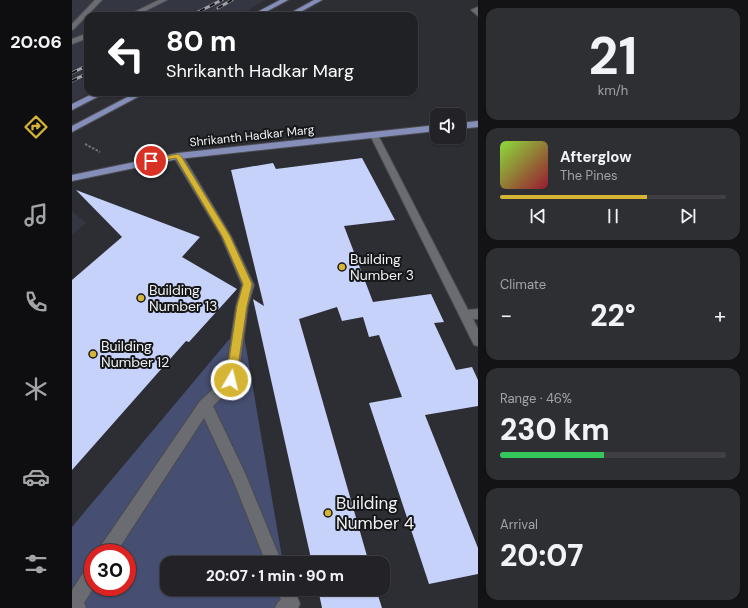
<!DOCTYPE html>
<meta charset="utf-8">
<style>
body{margin:0;font-family:"DM Sans",sans-serif;background:#2e2f33;color:#f1f3f6;height:100vh;display:flex;flex-direction:column;font-size:15px;white-space:nowrap}
*{box-sizing:border-box;margin:0}
p{font-size:13px;color:#a2a4a7}
.icon{flex:none;width:22px;height:22px;fill:none;stroke:currentColor;stroke-width:2;stroke-linecap:round;stroke-linejoin:round}
.map{position:relative;flex:1;overflow:hidden}
.panel{display:flex;flex-direction:column;gap:8px;padding:8px;background:#131315;width:270px}
.panel>*{flex:none}
.banner{position:absolute;left:12px;top:12px;width:334px;height:84px;border-radius:12px;box-shadow:0 1px 3px #0004,0 0 0 1px #3f3f44;background:#202124;color:#fff;overflow:hidden}
.fabs{position:absolute;left:358px;top:108px;display:grid;gap:8px}
.fabs a{display:grid;place-items:center;width:36px;height:36px;border-radius:8px;background:#222227;box-shadow:0 1px 3px #0004,0 0 0 1px #3f3f44;font-size:20px}
.speed{position:absolute;left:12px;top:544px;display:flex;gap:8px;font-size:20px;font-weight:700;text-align:center}
.speed>*{display:grid;place-content:center;width:52px;height:52px;border-radius:50%;background:#222227;box-shadow:0 1px 3px #0004,0 0 0 1px #3f3f44;line-height:1}
.speed .limit{border:6px solid #d22;background:#fff;color:#111}
.pin{position:absolute;display:grid;place-items:center;width:34px;height:34px;color:#fff;margin:-17px;border:2px solid #fff;border-radius:50%;box-shadow:0 1px 4px #0007}
.me{position:absolute;width:44px;margin:-22px;rotate:8deg;stroke-linejoin:round;filter:drop-shadow(0 0 3px #0008)}
.turn{display:flex;align-items:center;gap:14px;height:84px;padding:0 16px;font-size:18px}
.turn .icon{width:52px;height:52px;stroke-width:2.5}
.turn b{display:block;font-size:28px;line-height:34px}
.big{font-size:30px;font-weight:800;line-height:1.1}
.panel .widget{flex:1;display:flex;flex-direction:column;justify-content:center;gap:6px;min-width:0;padding:0 14px;border-radius:12px;background:#2e2f33}
.panel .dial{align-items:center;gap:0}
.dial b{font-size:52px;line-height:1}
.song{display:flex;align-items:center;gap:12px}
.cover{width:48px;height:48px;border-radius:6px;background:linear-gradient(135deg,hsl(90 70% 55%),hsl(350 70% 35%))}
.played{height:4px;border-radius:2px;background:linear-gradient(90deg,#d6b534 65%,#3f3f44 65%)}
.keys{display:flex;justify-content:space-around;direction:ltr}
.heat{display:flex;justify-content:space-between;align-items:center;font-size:22px;direction:ltr}
.charge{height:6px;border-radius:3px;background:linear-gradient(90deg,#34c759 46%,#3f3f44 0)}
.trip{position:absolute;left:88px;top:556px;width:230px;height:40px;border-radius:12px;background:#222227;box-shadow:0 1px 3px #0004,0 0 0 1px #3f3f44;font-weight:800;line-height:40px;text-align:center}
main{display:flex;flex:1;min-height:0}
.tab-bar{display:flex;flex-direction:column;width:72px;justify-content:space-around;align-items:center;background:#0e0e10;color:#a2a4a7}
.tab-bar .icon{width:28px;height:28px}
.tab-bar .on{color:#d6b534}
.tab-bar b{font-size:18px;color:#f1f3f6}
.map>svg:first-child{display:block}
.built{fill:#343742}
.green{fill:#464e71;fill-rule:evenodd}
.building{fill:#c7d2fa}
.lines{fill:none;stroke-linecap:round;stroke-linejoin:round}
.minor-casing{stroke:#4a4b50;stroke-width:2}
.major-casing{stroke:#4a4b50;stroke-width:2}
.path{stroke:#717277;stroke-width:2;stroke-dasharray:2.5 1.5;stroke-linecap:butt}
.minor{fill:#6a6c72;fill-rule:evenodd}
.major{fill:#848eb8;fill-rule:evenodd}
.rail-casing{stroke:#a0a1a6;stroke-width:3}
.rail{stroke:#161719;stroke-width:2;stroke-dasharray:5.5;stroke-linecap:butt}
.route{fill:#d6b534;stroke:#8b7622}
.poi-dot{fill:#d6b534;stroke:#161719;stroke-width:1.5}
.labels{text-anchor:middle;dominant-baseline:central;stroke-width:4;stroke-linejoin:round;paint-order:stroke}
.far-street-label{font-size:12px;fill:#f2f3f6;stroke:#161719}
.poi-label{font-size:14px;fill:#f2f3f6;stroke:#161719;text-anchor:start}
.near-poi-label{font-size:17px;fill:#f2f3f6;stroke:#161719;text-anchor:start}
</style>
<main>
<nav class="tab-bar">
<b>20:06</b>
<svg class="icon on" aria-label="directions" viewBox="0 0 24 24"><path d="M12 3l9 9-9 9-9-9zM9 14v-3h6M13 9l2 2-2 2"/></svg>
<svg class="icon" aria-label="music" viewBox="0 0 24 24"><path d="M9 18V5l10-2v13"/><circle cx="6" cy="18" r="3"/><circle cx="16" cy="16" r="3"/></svg>
<svg class="icon" aria-label="phone" viewBox="0 0 24 24"><path d="M5 4h4l2 5-3 2q2 4 5 5l2-3 5 2v4C11 20 4 13 5 4z"/></svg>
<svg class="icon" aria-label="climate" viewBox="0 0 24 24"><path d="M12 3v18M4 7l16 10M4 17L20 7"/></svg>
<svg class="icon" aria-label="car" viewBox="0 0 24 24"><path d="M5 17H2v-5l4-1 3-4h7l3 4 3 1v5h-3M9 17h6M6 11h13"/><circle cx="7" cy="17" r="2"/><circle cx="17" cy="17" r="2"/></svg>
<svg class="icon" aria-label="filters" viewBox="0 0 24 24"><path d="M4 7h16M4 17h16"/><circle cx="9" cy="7" r="2"/><circle cx="15" cy="17" r="2"/></svg>
</nav>
<div class="map">
<svg width="406" height="608" viewBox="0 0 406 608">
<rect width="100%" height="100%" fill="#2d2e34"/>
<path class="built" d="M0 0H193L165 16H16V92H19L0 102Z
M0 211 14 223 0 235Z"/>
<path class="green" d="M170 324 211 563H95V589H216L219 608H0V527ZM21 553H55V587H21Z"/>
<path class="building" d="M290 158 323 220 272 226 301 302 359 294 372 322 362 323 384 370 400 367 406 380V406L353 415 406 548V574L357 584 297 403 330 397 307 335 297 337 291 317 270 321 265 307 227 319 297 563H240L181 299 192 306 159 170 201 163 204 169Z
M4 190 128 237 110 257 165 289 117 342 114 341 0 470V280L50 237Z
M246 589H304L310 608H250Z"/>
<g class="lines">
<defs>
<path id="minor" d="M23 0H30L2 29 0 30V24Z
M87 0H95L63 16H54Z
M406 7V16L399 10Z
M16 33V38L0 44V39Z
M302 132 306 135 396 310 406 309V319H401L406 329V346L402 345 298 135Z
M106 153 111 156 159 236 182 285 176 306 166 380 164 384 141 406 173 473 210 563H194L161 480 132 418 44 553H26L28 547 128 401 153 378 164 306 170 285 149 236 101 156Z
M21 565 22 587 12 603 14 608H0V590L15 567Z
M204 589H222L228 604 226 608H203L206 602 209 600Z"/>
<path id="major" d="M208 0H216L186 16H178Z
M242 0H250L221 16H213Z
M24 92H35L0 110V104Z
M65 92H75L0 132V126Z
M406 121V127L387 129V123Z
M365 125V131L106 159 0 181V175L106 153Z"/>
</defs>
<use href="#minor" class="minor-casing"/>
<use href="#major" class="major-casing"/>
<path class="path" d="M13 144 28 152"/>
<use href="#minor" class="minor"/>
<use href="#major" class="major"/>
<defs>
<path id="rail" d="M146 8 160 0
M118 16 150 0
M0 73 16 65
M0 81 16 73"/>
</defs>
<use href="#rail" class="rail-casing"/>
<use href="#rail" class="rail"/>
</g>
<path class="route" d="M106 154 109 156 158 236 180 284 175 306 164 380 162 383 159 384 155 383 154 380 165 306 171 284 150 236 104 158 79 163 76 161 79 159Z"/>
<g class="poi-dot">
<circle cx="270" cy="267" r="4"/>
<circle cx="69" cy="298" r="4"/>
<circle cx="21" cy="354" r="4"/>
<circle cx="256" cy="513" r="4"/>
</g>
<g class="labels">
<g class="far-street-label">
<text transform="translate(180 136) rotate(-6)">Shrikanth Hadkar Marg</text>
</g>
<g class="poi-label">
<text x="278" y="259">Building<tspan x="278" dy="16">Number 3</tspan></text>
<text x="77" y="290">Building<tspan x="77" dy="16">Number 13</tspan></text>
<text x="29" y="346">Building<tspan x="29" dy="16">Number 12</tspan></text>
</g>
<g class="near-poi-label">
<text x="264" y="503">Building<tspan x="264" dy="20">Number 4</tspan></text>
</g>
</g>
</svg>
<div class="fabs">
<a><svg class="icon" aria-label="sound" viewBox="0 0 24 24"><path d="M4 9h4l5-4v14l-5-4H4zM17 9q2 3 0 6"/></svg></a>
</div>
<div class="speed"><div class="limit">30</div></div>
<div class="pin" style="left:79px;top:161px;background:#d93025"><svg class="icon" aria-label="arrive" viewBox="0 0 24 24"><path d="M6 21V4h12l-3 4 3 4H6"/></svg></div>
<svg class="me" style="left:159px;top:380px" viewBox="-20 -20 40 40"><circle r="17" fill="#d6b534" stroke="#fff" stroke-width="3"/><path d="M0-11L8 9 0 5-8 9z" fill="#fff"/></svg>
<div class="trip">20:07 · 1 min · 90 m</div>
<div class="banner">
<div class="turn"><svg class="icon" aria-label="left" viewBox="0 0 24 24"><path d="M17 20v-9H6M10 6l-5 5 5 5"/></svg><div><b>80 m</b>Shrikanth Hadkar Marg</div></div>
</div>
</div>
<section class="panel">
<div class="widget dial"><b>21</b><p>km/h</p></div>
<div class="widget">
<div class="song"><i class="cover"></i><div><b>Afterglow</b><p>The Pines</p></div></div>
<div class="played"></div>
<div class="keys"><svg class="icon" aria-label="previous" viewBox="0 0 24 24"><path d="M18 5L8 12l10 7zM5 5v14"/></svg><svg class="icon" aria-label="pause" viewBox="0 0 24 24"><path d="M8 5v14M16 5v14"/></svg><svg class="icon" aria-label="next" viewBox="0 0 24 24"><path d="M6 5l10 7-10 7zM19 5v14"/></svg></div>
</div>
<div class="widget"><p>Climate</p>
<div class="heat"><a>−</a><b class="big">22°</b><a>+</a></div>
</div>
<div class="widget"><p>Range · 46%</p><b class="big">230 km</b><div class="charge"></div></div>
<div class="widget"><p>Arrival</p><b class="big">20:07</b></div>
</section>
</main>
